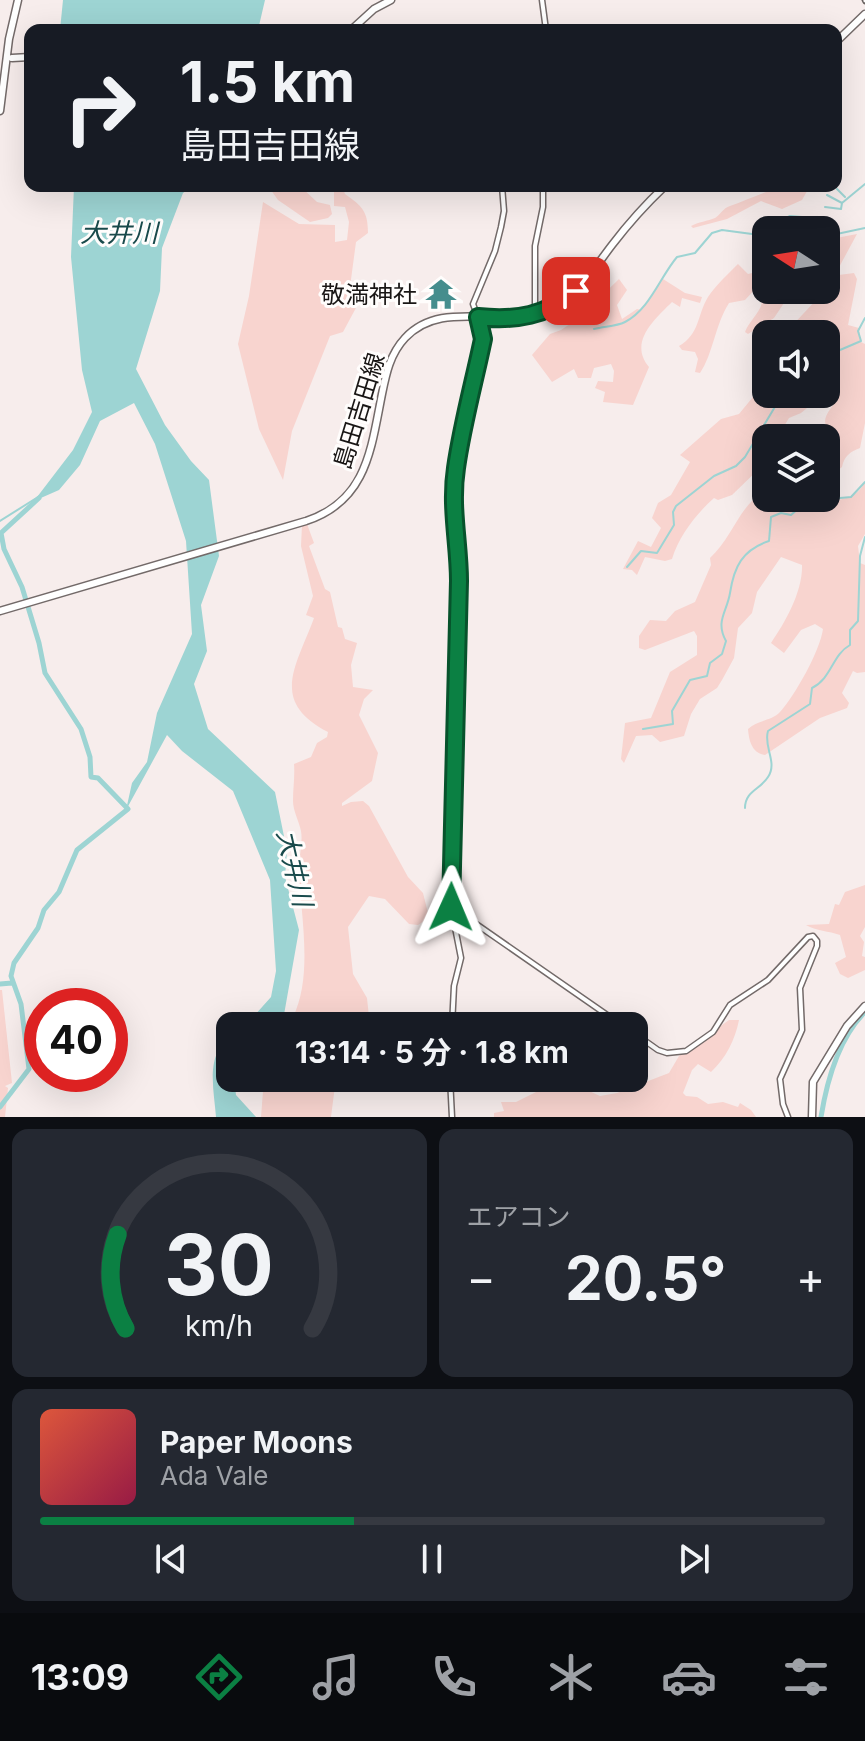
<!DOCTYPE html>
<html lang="ja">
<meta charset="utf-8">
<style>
body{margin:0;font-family:Inter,"Noto Sans JP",sans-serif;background:#242831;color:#f1f3f6;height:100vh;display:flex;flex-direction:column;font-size:30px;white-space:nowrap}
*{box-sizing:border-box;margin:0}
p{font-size:26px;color:#9ea1a6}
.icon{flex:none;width:44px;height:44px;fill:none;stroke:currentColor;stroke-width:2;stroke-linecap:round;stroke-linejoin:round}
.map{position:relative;height:1117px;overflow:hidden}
.details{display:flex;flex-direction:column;gap:12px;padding:12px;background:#0d0f14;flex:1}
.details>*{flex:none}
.guide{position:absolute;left:24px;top:24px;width:818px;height:168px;border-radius:16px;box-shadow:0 8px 32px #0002;background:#171b24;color:#f1f3f6;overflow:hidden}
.needle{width:52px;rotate:282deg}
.fabs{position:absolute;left:752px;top:216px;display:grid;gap:16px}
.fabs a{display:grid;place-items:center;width:88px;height:88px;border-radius:16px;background:#171b24;box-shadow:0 8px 32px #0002;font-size:40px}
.speed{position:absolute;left:24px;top:988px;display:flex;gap:16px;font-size:40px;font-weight:700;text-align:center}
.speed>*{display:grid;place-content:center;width:104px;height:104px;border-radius:50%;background:#171b24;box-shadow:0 8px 32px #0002;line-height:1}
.speed .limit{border:12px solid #d22;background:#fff;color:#111}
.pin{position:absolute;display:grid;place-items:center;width:68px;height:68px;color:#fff;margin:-34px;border-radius:16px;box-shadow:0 4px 12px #0006}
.me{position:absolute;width:88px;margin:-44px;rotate:1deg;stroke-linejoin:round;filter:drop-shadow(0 0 6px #0008)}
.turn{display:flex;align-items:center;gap:28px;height:168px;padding:0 24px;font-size:36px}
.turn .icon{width:104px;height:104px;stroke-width:2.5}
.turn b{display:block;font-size:56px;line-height:68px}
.big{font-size:60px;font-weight:700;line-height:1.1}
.details .card{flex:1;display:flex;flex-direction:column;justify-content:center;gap:12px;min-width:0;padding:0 28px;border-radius:16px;background:#242831}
.details .dial{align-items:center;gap:0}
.dial svg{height:208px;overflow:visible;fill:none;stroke:#363941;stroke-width:7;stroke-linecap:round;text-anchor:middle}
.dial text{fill:#f1f3f6;stroke:none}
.song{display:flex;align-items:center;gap:24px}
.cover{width:96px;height:96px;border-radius:12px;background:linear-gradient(135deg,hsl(10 70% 55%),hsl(340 70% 35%))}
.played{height:8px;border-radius:4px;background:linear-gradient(90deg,#0b8043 40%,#363941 40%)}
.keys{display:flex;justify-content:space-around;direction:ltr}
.heat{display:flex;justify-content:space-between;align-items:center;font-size:44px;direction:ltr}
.details .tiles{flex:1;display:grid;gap:12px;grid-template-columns:1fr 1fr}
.card:last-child{grid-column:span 2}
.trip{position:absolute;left:216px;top:1012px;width:432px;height:80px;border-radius:16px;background:#171b24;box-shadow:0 8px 32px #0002;font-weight:700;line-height:80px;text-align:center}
.dock{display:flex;height:128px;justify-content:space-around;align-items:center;background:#090b0e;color:#9ea1a6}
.dock .icon{width:56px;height:56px}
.dock .current{color:#0b8043}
.dock b{font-size:36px;color:#f1f3f6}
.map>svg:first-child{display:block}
.green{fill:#f8d4cf}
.water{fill:#9dd4d3}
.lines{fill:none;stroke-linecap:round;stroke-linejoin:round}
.stream{stroke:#9dd4d3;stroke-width:2}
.river{stroke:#9dd4d3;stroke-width:5}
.minor-casing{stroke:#736a69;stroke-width:7}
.major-casing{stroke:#736a69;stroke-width:9}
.minor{stroke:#fff;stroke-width:4}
.major{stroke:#fff;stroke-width:6}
.rail-casing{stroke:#66605f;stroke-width:5}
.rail{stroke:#fffdfc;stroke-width:2;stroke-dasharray:6;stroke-linecap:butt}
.route-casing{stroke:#07532c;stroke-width:20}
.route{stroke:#0b8043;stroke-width:14}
.labels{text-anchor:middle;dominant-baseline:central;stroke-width:6;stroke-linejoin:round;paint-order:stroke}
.poi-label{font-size:24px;fill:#191615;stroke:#fffdfc;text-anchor:end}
.street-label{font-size:24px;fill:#191615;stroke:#fffdfc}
.water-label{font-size:26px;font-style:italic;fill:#194a4b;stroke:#fffdfc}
</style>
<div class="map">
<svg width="865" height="1117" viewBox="0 0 865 1117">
<rect width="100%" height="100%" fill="#f7edec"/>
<path class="green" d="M268 186H300L317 202 330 205 332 214 328 218 310 222 278 200Z
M334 186H342L345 194C362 206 368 211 368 233L356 242 350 287 345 301 350 296 357 306 343 332 330 336 292 431 283 480 259 429 238 344 249 296 263 202 299 224 335 225V242L347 240 349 222 345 207 334 206Z
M783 186H810L802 200 782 209 761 201 727 219 693 228 691 226C698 222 708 221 715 218 720 215 723 208 730 206 747 200 764 192 783 186Z
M857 234 837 271 839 275 854 273 857 279 848 325 859 328 861 342 865 344V423L860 448C850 452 844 456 842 467L826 479V463L830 462 832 447 837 443C825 425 819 423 834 404L826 394V334H809L812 330 796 327 788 330 818 298 810 290H826V240Z
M738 264 748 274 760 271 766 276V290H789L784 303 774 318 748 334 745 332C753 314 770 307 758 286L745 300 729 303C715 325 713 354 700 373L695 372 698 359 695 352 682 350 679 346C700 334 697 315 708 297 716 285 728 274 738 264Z
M619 279 627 290 617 305 622 319 637 309 641 310 663 279 685 293 702 297 700 303 682 298 680 307 672 302C655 319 628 342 649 367L633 405 603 402 605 392 595 388 598 381 613 382 614 371 611 364 594 368 591 378H578L574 369 552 382 532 355 550 334 561 330 579 318Z
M766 381V394H824L801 413 789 418 777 438H766V461L763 465 732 495 718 500 714 498C696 514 679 536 672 559L665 561 645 557 637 575 632 570 623 569 638 541 651 547 661 528 652 518 658 503 671 495 690 462 680 455 721 419 739 414Z
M865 482V534L858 546 860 563 865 565V672L857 673 853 671 842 693 849 703 847 708 820 718 765 755C752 753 749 741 748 729 757 720 772 721 780 712 795 695 820 651 823 629L815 624 801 630 784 653 771 643C785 623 803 591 802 565L781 557 757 592 752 613 738 628 734 658 722 680 717 688 700 699 691 714 684 736 660 742 652 735 636 736 624 763 621 759 625 723 651 718 670 672 697 655V636L694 631 645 650 639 648V636L650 620 666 621 675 611 695 602 711 565 710 558C733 537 739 505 766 490V498H808L810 502C832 499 854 504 865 482Z
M307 524 314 543 309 546 325 589 330 592 338 627 342 628 345 639 357 643 351 665 353 687 373 690 364 699 359 715 378 753 372 781 342 803V806L351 802 363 801 369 806 408 877 423 893 428 913 424 921 418 925 409 924 385 899 369 896 348 927 353 974 367 998 370 1026H288C316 983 300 916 299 868 299 856 303 843 301 831 299 821 293 811 293 801 293 788 295 776 294 764L311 757 317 743 327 737 328 732C269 701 296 667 314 618L306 615 313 596 301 546 302 525Z
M865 885V927L860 936 864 942 862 956 865 957V970L848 978 840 974 835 963 846 957 840 935C829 931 816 931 806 925L829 924 835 904 839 905 845 892Z
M0 990H2L12 1083 5 1086 8 1088 5 1117H0Z
M729 1020H739C735 1040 726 1058 711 1072L698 1064 692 1070 683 1093 686 1096 697 1097 708 1104 723 1102 738 1107 740 1103 751 1110 756 1117H494V1113L504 1111 501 1102H516L540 1090 558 1089 587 1090 600 1096 617 1093 669 1073 679 1056Z
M264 1078H336L331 1117H261Z"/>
<path class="water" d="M63 0H265L258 30H60Z
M74 186H192L183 193 162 248 160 291 136 369 165 425 191 461 209 480 219 556 201 605 207 651 194 684 208 729 275 792 287 851 285 877 299 930 282 1026H245L271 997 276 971 270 880 233 791 182 751 167 735 126 810 132 783 147 762 157 713 192 634 186 541 155 444 134 403 100 421 80 465 59 490 34 501 73 450 92 412 82 370 71 257Z
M230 1037V1078H234L236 1095 256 1117H216C214 1090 205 1055 230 1037Z"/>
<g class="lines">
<path class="stream" d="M837 189 845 197
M827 195 842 203 865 184
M825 207 841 209 842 203
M826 233 832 235 865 228
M594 329C604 326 615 327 625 322 650 309 660 277 677 257L695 253 712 233 722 230 752 234 790 216 802 217 820 230
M826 356 861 341 858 331 865 318
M0 521 38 497
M627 567 641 551 657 553 674 525 673 512 676 506 714 476 736 466 745 457 782 395
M643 729 673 724 672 711 690 680 707 676 710 663 722 654 726 641C715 621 727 612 730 593 734 567 742 550 769 541L771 517 781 513 791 515 807 501 851 497 865 482
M745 808C745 791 760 790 768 777 778 762 763 747 768 731L810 704 812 688C832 678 832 655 850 645V630L858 621 860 556 865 537"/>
<path class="river" d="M0 984 12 983
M0 1107 29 1069 21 1004 11 976 14 963 38 928 44 910 59 892 77 850 128 809 98 778 91 777 90 757 81 729 45 673 39 643 22 587 4 549 1 533 39 498
M821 1117C827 1080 838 1039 865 1012"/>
<defs>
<path id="minor" d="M542 0 546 30
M535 313V246L543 207V186
M453 908 623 1026
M452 1026 454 986 461 958 451 907 459 581C459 543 450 507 456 468 462 425 474 382 483 339L482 328 473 304 495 251 501 227 504 211 502 186
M634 1033 658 1050 667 1053 686 1051 713 1032 730 1005 768 980 808 937 813 936 817 941V946L800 988 802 1030 780 1079 783 1104 788 1117
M450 1078 452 1117"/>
<path id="major" d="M351 30 374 9 391 0
M836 42 865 14
M12 58 30 57
M0 111 9 39 18 0
M0 611 306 521C367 501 371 449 382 394 386 374 390 354 405 338 444 296 505 333 554 307 580 293 595 267 612 245 628 224 646 204 665 186
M812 1117 813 1082 847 1026 865 1006"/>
</defs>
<use href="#minor" class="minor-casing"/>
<use href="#major" class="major-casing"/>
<use href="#minor" class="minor"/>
<use href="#major" class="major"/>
<defs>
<path id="rail" d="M864 0 865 2"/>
</defs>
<use href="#rail" class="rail-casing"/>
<use href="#rail" class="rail"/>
</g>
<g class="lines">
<defs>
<path id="route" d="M451 907 459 581C459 543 450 507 456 468 462 425 474 382 483 339L478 317C516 321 546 316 576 291"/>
</defs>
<use href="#route" class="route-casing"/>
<use href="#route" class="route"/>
</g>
<defs>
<symbol id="temple-bare" viewBox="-9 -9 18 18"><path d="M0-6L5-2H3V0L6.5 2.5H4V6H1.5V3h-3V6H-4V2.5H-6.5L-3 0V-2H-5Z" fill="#458d8d" stroke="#fffdfc" stroke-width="2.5" paint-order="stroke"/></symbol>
</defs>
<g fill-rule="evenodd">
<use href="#temple-bare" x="419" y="272" width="44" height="44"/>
</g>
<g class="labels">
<g class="poi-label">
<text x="417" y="294">敬満神社</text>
</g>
<g class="street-label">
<text transform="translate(359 411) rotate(-73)">島田吉田線</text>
</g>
<g class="water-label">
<text x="119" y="232">大井川</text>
<text transform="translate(295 868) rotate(77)">大井川</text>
</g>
</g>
</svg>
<div class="fabs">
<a><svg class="needle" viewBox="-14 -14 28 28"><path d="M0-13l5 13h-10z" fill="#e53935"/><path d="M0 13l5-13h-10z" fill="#9ea1a6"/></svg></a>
<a><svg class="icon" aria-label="sound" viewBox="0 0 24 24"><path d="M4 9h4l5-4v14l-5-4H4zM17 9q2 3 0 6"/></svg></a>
<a><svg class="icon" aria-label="layers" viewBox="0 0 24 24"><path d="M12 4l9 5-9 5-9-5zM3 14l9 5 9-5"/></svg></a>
</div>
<div class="speed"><div class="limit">40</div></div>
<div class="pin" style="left:576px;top:291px;background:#d93025"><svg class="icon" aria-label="arrive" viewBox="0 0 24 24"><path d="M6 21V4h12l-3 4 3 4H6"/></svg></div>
<svg class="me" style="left:451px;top:907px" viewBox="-20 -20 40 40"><path d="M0-17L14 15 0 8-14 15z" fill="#0b8043" stroke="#fff" stroke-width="4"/></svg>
<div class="trip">13:14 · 5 分 · 1.8 km</div>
<div class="guide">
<div class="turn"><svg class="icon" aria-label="right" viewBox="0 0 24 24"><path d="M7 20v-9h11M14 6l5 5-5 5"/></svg><div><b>1.5 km</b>島田吉田線</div></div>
</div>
</div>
<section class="details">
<div class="tiles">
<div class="card dial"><svg viewBox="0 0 100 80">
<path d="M14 69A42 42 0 1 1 86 69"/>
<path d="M14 69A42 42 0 0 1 11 33" stroke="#0b8043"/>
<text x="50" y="56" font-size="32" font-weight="700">30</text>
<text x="50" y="72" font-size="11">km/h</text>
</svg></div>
<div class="card"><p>エアコン</p>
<div class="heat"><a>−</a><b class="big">20.5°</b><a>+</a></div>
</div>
<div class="card">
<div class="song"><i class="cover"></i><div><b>Paper Moons</b><p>Ada Vale</p></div></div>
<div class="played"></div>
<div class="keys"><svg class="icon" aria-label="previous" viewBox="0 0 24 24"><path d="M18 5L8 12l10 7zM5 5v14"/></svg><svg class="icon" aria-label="pause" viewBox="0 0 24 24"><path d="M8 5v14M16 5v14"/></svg><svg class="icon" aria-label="next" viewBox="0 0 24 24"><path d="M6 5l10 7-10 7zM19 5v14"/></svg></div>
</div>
</div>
</section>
<nav class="dock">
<b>13:09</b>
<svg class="icon current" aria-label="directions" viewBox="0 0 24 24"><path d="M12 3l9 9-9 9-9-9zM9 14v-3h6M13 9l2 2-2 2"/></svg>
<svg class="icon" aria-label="music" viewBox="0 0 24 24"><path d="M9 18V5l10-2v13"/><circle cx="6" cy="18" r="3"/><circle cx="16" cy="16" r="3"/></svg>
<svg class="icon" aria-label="phone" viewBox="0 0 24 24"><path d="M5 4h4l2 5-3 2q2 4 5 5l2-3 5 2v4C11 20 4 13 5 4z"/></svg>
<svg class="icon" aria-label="climate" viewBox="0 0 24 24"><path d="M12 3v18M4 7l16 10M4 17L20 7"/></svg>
<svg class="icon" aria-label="car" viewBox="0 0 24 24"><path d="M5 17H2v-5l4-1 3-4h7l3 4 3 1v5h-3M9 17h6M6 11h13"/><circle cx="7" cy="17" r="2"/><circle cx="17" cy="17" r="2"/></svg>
<svg class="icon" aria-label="filters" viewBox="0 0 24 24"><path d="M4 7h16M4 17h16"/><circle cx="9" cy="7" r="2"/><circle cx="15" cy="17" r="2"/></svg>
</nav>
